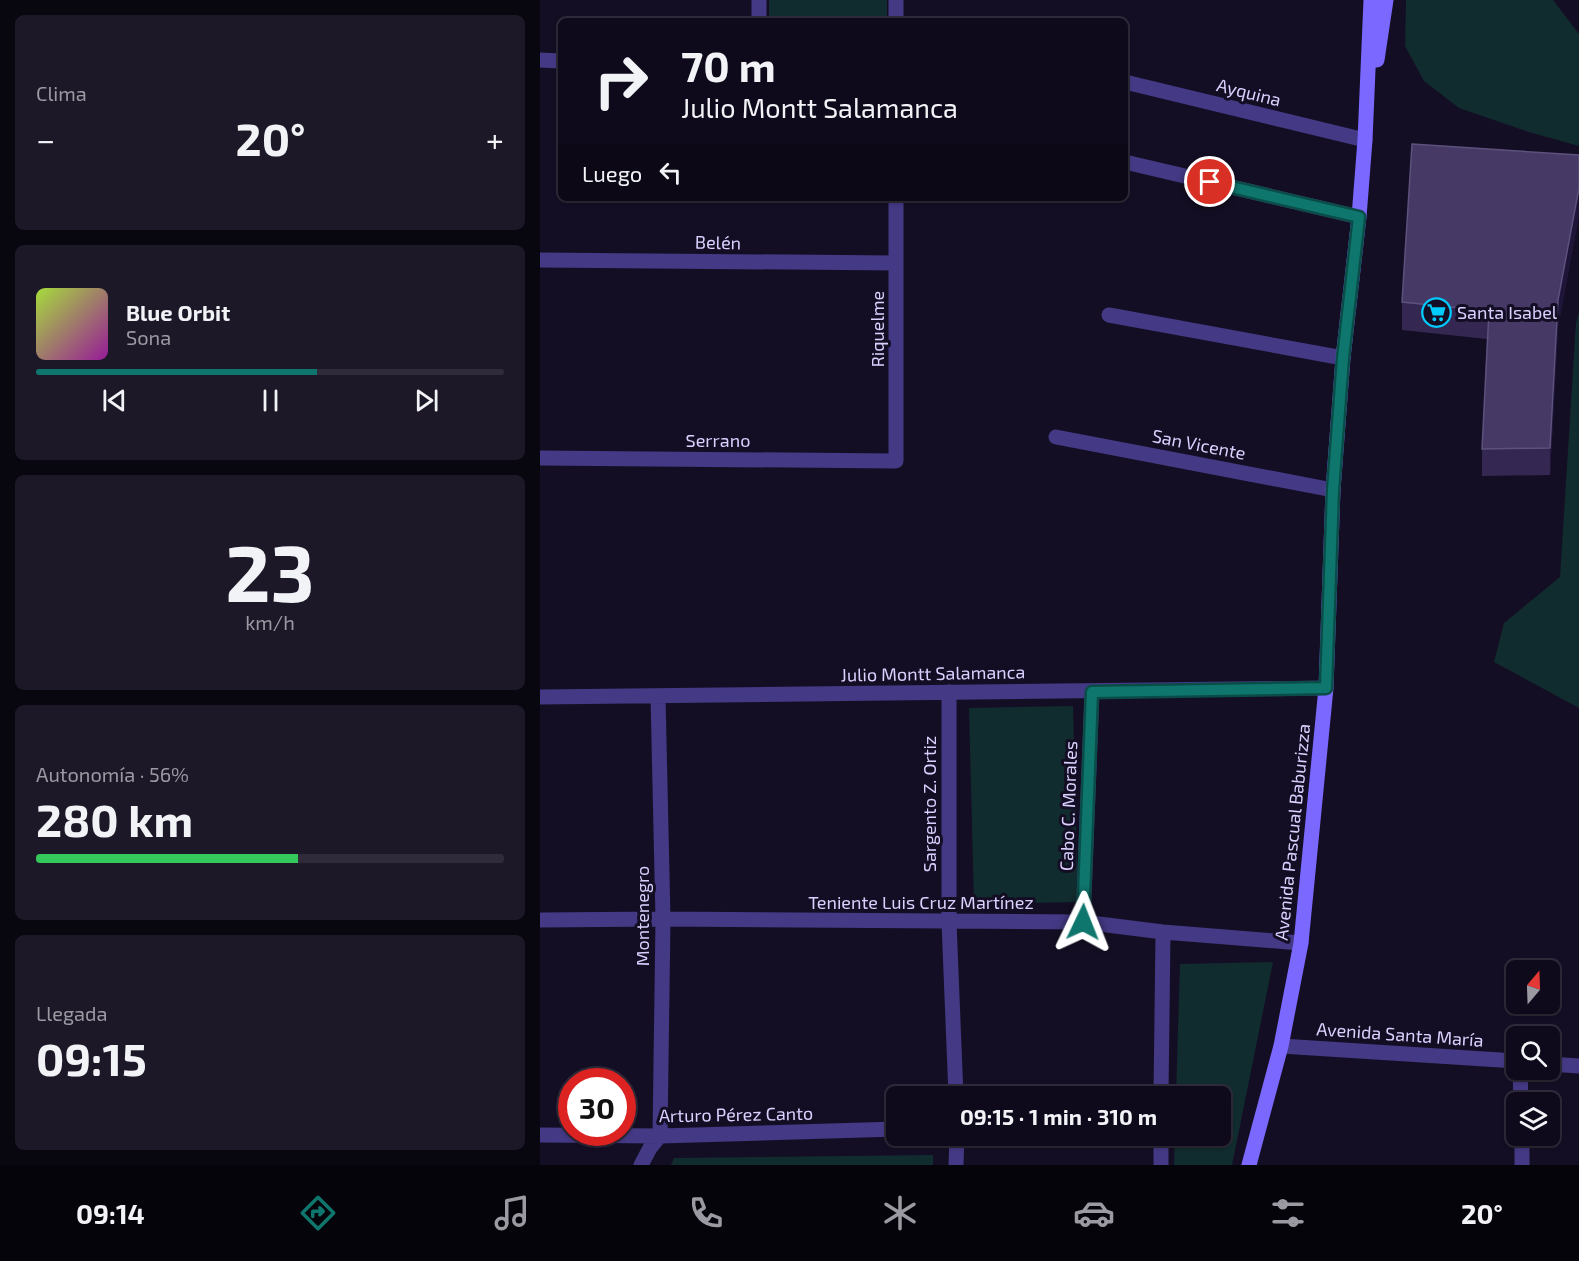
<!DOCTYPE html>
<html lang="es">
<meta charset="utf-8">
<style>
body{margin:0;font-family:"Exo 2",sans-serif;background:#1d1828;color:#f1f3f6;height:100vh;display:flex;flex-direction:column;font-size:22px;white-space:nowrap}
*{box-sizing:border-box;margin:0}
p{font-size:20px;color:#9b9aa3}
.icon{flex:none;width:33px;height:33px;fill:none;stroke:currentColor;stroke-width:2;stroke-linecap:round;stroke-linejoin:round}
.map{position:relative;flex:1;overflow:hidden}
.details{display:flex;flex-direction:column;gap:15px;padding:15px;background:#08060f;width:540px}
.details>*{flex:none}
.banner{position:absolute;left:18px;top:18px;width:570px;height:183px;border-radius:9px;box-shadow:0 2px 4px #0004,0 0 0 2px #2f2b3a;background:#0f0a1b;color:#f1f3f6;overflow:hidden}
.needle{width:39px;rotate:19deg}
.fabs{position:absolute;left:966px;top:960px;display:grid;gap:12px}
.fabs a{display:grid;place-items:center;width:54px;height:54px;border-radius:9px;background:#0f0a1b;box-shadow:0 2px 4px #0004,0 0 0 2px #2f2b3a;font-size:30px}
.speed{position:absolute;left:18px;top:1068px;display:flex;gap:12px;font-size:30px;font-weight:700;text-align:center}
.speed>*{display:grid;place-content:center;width:78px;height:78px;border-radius:50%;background:#0f0a1b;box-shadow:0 2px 4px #0004,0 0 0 2px #2f2b3a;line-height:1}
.speed .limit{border:9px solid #d22;background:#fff;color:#111}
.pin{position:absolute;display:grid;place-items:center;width:51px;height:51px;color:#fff;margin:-26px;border:3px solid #fff;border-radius:50%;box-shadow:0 2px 6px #0007}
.me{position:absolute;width:66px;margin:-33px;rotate:2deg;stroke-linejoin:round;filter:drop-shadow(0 0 4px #0008)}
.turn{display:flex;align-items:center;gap:21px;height:126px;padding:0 24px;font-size:27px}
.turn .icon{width:78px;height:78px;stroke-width:2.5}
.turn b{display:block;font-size:42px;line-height:51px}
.then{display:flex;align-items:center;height:57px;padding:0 24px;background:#0003;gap:12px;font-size:22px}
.big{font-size:45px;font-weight:700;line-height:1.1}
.details .widget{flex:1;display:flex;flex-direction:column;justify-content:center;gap:9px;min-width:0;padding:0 21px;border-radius:9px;background:#1d1828}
.details .dial{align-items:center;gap:0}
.dial b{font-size:78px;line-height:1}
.song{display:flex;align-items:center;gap:18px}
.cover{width:72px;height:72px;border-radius:9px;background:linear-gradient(135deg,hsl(80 70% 55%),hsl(300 70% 35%))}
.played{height:6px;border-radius:3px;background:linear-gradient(90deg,#0f766e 60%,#2f2b3a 60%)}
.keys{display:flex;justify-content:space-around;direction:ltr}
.heat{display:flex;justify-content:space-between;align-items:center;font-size:33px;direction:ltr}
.charge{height:9px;border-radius:4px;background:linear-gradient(90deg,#34c759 56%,#2f2b3a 0)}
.trip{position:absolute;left:346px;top:1086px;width:345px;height:60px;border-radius:9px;background:#0f0a1b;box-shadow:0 2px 4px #0004,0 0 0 2px #2f2b3a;font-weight:700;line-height:60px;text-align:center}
.dock{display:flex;height:96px;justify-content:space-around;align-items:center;background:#06040b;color:#9b9aa3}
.dock .icon{width:42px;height:42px}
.dock .on{color:#0f766e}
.dock b{font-size:27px;color:#f1f3f6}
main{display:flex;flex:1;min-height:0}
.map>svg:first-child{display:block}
.green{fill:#112c2e}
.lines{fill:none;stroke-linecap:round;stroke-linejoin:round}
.minor{stroke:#433984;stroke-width:15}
.secondary{stroke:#7b68ff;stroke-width:15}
.wall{fill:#342752}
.shaded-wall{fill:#1f1538}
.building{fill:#463965;stroke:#5d517d;stroke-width:1.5}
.route-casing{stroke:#0a4d48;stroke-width:15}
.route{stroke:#0f766e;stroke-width:10}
.labels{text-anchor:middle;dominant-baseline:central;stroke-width:6;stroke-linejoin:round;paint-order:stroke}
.street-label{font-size:18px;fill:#dbd1ff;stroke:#140e24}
.poi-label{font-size:18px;fill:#dbd1ff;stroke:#140e24;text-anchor:start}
</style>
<main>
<section class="details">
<div class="widget"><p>Clima</p>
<div class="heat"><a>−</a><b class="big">20°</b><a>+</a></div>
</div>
<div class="widget">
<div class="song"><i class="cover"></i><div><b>Blue Orbit</b><p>Sona</p></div></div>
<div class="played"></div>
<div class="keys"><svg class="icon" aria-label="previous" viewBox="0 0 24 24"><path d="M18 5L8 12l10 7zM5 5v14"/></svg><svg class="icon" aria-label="pause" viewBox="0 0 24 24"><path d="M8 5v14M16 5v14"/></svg><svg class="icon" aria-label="next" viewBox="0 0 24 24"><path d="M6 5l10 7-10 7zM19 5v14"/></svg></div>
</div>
<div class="widget dial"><b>23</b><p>km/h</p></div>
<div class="widget"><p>Autonomía · 56%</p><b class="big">280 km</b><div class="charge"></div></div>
<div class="widget"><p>Llegada</p><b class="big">09:15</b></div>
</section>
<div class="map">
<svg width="1039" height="1165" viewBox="0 0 1039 1165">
<rect width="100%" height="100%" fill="#140e24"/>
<path class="green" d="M229 0H347V21H229Z
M866 0H1013L1039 34V146L989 132 919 108 884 81 865 46Z
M1039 312V708L954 662 964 623 1020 577 1036 323Z
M533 706 538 902 434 904 429 708Z
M733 962 692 1165H634L635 1136H681V1096H636L640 964Z
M393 1155V1165H131L134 1158Z"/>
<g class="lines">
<path class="minor" d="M219 21V0
M356 21V0
M0 60 21 61
M585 82 825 140
M585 162 819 217
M0 260 356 263
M569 315 803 358
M516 437 793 490
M0 458 356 461V198
M409 692V922L416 1096
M0 697 786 688
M0 920 123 919 543 922 623 932 761 943
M543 922 552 692
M741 1046 976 1061
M1010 1064 1039 1066
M980 1070 981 1102
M621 1096 623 932
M0 1135 120 1136 357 1129
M982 1136V1165
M101 1165 110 1148 120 1136 123 919 118 696
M416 1165 417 1136
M621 1165V1136"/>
<path class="secondary" d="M837 60 846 0
M709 1165 741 1046 761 943 786 688 793 490 803 358 819 217 825 140 831 0"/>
</g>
<path class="wall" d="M1039 155V215L1018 327 1010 475 942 476V449L947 339 862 330V302Z"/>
<path class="shaded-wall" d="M1039 188V215L1018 327 1010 475V448L1018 300Z"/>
<path class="building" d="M872 144 1039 155V188L1018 300 1010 448 942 449 949 311 862 302Z"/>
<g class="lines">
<defs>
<path id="route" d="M543 922 552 692 786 688 793 490 803 358 819 217 670 182"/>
</defs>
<use href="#route" class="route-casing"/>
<use href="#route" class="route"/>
</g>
<defs>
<symbol id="supermarket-ring" viewBox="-11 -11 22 22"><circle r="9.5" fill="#140e24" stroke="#00cbfc" stroke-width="1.5"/><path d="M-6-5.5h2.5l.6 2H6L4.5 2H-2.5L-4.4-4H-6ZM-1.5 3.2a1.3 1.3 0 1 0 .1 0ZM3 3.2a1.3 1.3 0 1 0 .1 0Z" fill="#00cbfc"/></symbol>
</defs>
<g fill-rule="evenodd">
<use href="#supermarket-ring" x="880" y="296" width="33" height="33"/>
</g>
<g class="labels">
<g class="street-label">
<text transform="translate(709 92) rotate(14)">Ayquina</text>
<text transform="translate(178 242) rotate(1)">Belén</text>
<text transform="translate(337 329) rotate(-90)">Riquelme</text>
<text x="178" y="440">Serrano</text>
<text transform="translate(659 444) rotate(11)">San Vicente</text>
<text transform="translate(393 673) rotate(-1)">Julio Montt Salamanca</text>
<text transform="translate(389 804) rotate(-90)">Sargento Z. Ortiz</text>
<text transform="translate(528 806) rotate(-88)">Cabo C. Morales</text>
<text transform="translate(752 832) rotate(-84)">Avenida Pascual Baburizza</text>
<text x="381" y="902">Teniente Luis Cruz Martínez</text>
<text transform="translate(102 916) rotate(-90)">Montenegro</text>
<text transform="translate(860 1034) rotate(4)">Avenida Santa María</text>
<text transform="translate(196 1114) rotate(-1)">Arturo Pérez Canto</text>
</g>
<g class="poi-label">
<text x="917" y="312">Santa Isabel</text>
</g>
</g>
</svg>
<div class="fabs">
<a><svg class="needle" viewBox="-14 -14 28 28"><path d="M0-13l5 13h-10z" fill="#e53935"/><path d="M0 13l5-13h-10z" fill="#9b9aa3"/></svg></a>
<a><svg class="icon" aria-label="search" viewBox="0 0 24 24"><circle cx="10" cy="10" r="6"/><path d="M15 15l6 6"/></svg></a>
<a><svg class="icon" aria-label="layers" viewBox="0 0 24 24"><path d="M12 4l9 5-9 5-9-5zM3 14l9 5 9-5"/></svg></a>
</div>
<div class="speed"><div class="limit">30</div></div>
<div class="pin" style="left:670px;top:182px;background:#d93025"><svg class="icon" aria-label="arrive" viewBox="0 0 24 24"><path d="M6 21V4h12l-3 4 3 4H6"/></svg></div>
<svg class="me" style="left:543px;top:922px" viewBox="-20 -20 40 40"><path d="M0-17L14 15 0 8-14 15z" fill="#0f766e" stroke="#fff" stroke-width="4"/></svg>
<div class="trip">09:15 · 1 min · 310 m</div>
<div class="banner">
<div class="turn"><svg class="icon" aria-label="right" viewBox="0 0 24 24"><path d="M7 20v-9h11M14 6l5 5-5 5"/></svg><div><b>70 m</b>Julio Montt Salamanca</div></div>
<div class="then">Luego<svg class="icon" aria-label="left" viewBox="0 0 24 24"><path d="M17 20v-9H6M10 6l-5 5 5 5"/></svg></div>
</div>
</div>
</main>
<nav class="dock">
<b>09:14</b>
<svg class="icon on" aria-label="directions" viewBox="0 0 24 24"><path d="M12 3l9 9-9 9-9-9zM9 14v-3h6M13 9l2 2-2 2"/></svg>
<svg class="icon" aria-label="music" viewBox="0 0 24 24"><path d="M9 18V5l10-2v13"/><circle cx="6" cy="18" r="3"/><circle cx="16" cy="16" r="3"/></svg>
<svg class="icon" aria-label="phone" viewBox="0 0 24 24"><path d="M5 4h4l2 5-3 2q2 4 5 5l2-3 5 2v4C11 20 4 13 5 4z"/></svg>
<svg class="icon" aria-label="climate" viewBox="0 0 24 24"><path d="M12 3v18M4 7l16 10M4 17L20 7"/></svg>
<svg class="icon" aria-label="car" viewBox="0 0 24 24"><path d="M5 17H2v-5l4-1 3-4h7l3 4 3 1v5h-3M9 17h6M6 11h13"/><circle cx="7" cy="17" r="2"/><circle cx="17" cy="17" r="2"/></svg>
<svg class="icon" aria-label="filters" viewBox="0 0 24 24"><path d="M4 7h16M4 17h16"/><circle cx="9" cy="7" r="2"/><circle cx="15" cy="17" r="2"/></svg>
<b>20°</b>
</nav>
